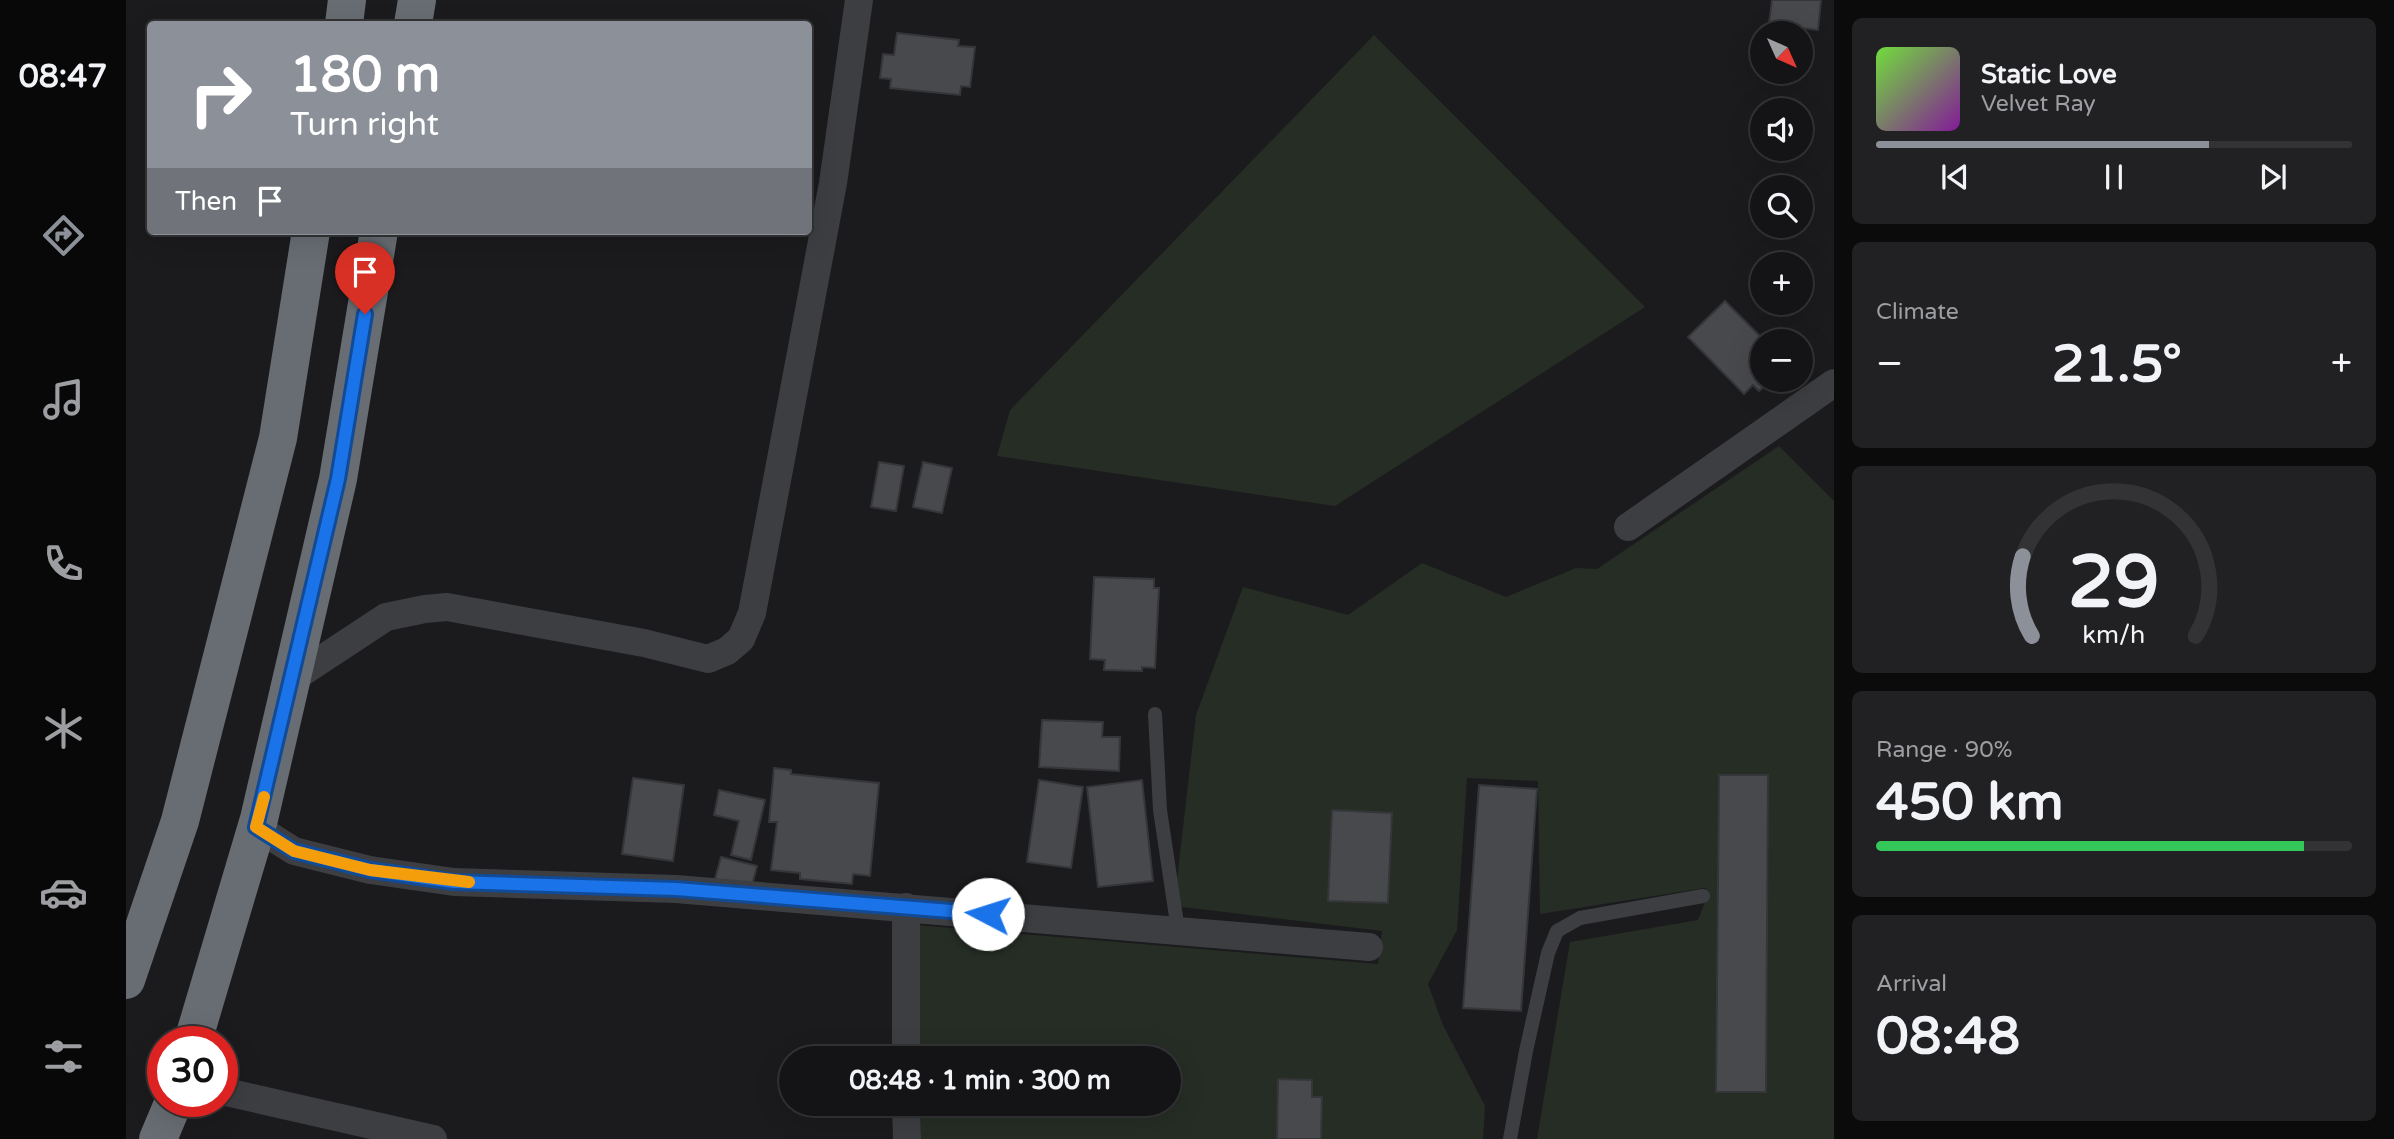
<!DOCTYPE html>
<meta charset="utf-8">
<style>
body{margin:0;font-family:"Varela Round",sans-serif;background:#212123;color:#f1f3f6;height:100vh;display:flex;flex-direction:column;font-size:26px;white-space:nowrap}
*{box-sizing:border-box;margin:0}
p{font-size:23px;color:#9d9ea1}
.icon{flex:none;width:38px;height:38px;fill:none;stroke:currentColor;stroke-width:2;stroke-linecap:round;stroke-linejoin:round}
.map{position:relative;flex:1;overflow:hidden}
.sheet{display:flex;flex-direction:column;gap:18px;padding:18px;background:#0b0b0c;width:560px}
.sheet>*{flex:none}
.top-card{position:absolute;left:21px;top:21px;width:665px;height:214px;border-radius:7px;box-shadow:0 7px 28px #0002,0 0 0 2px #333335;background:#8c9099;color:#fff;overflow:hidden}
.needle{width:46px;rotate:135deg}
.fabs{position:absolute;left:1624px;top:21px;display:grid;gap:14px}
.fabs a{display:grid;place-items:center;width:63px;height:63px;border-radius:50%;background:#141416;box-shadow:0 7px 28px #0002,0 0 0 2px #333335;font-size:35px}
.speed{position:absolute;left:21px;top:1026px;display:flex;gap:14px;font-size:35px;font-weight:700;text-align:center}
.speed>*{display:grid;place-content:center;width:91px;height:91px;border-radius:50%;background:#141416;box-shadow:0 7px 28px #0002,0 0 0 2px #333335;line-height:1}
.speed .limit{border:10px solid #d22;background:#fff;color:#111}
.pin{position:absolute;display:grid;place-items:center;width:60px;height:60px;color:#fff;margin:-72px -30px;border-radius:50% 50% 50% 0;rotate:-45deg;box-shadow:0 0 7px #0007}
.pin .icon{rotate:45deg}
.me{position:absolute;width:77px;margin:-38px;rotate:275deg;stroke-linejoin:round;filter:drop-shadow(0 0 5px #0008)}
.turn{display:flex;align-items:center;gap:24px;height:147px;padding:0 28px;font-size:32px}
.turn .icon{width:91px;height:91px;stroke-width:2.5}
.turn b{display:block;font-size:49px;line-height:60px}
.then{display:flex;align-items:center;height:66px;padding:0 28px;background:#0003;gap:14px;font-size:26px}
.big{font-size:52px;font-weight:800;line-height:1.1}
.sheet .tile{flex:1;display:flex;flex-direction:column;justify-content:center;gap:10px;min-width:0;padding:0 24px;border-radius:10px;background:#212123}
.sheet .dial{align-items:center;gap:0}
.dial svg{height:182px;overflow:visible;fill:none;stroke:#333335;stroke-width:7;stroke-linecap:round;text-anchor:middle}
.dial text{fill:#f1f3f6;stroke:none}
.song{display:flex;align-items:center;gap:21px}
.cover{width:84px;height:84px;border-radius:10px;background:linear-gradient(135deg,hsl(100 70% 55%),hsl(290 70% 35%))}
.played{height:7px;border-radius:4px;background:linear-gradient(90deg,#8c9099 70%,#333335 70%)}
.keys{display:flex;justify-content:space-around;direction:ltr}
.heat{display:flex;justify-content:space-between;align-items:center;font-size:38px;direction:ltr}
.charge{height:10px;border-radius:5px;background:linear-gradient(90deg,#34c759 90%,#333335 0)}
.trip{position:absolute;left:653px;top:1046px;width:402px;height:70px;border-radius:35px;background:#141416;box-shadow:0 7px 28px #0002,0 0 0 2px #333335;font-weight:800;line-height:70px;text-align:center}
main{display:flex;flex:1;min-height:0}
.dock{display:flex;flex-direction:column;width:126px;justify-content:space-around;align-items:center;background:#080809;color:#9d9ea1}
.dock .icon{width:49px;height:49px}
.dock .selected{color:#8c9099}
.dock b{font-size:32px;color:#f1f3f6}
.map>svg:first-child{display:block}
.green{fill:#252d25}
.building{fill:#48494d;stroke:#353639;stroke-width:2}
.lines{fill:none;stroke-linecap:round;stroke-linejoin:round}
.lane{stroke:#3c3e42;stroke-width:14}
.street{stroke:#3c3e42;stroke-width:28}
.highway{stroke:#686d73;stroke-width:38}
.route-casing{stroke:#114b97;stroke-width:18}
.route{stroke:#1a73e8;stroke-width:12}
.slow{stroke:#f59e0b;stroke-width:12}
</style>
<main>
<nav class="dock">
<b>08:47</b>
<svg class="icon selected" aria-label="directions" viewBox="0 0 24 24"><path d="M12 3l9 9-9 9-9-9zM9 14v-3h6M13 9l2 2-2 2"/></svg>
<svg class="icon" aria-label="music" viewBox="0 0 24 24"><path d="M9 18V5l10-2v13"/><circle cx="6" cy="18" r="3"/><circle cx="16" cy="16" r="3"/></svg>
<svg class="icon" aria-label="phone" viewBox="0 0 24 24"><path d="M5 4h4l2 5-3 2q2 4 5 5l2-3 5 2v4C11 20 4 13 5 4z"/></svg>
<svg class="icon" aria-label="climate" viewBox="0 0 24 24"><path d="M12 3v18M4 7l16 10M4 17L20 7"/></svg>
<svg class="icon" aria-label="car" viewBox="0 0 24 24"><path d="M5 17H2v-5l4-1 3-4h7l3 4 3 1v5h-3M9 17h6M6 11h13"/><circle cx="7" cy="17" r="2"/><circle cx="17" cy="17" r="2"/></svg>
<svg class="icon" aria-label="filters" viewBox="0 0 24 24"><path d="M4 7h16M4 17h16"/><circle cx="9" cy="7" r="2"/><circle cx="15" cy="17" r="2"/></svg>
</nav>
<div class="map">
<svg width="1708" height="1139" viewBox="0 0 1708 1139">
<rect width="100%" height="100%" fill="#1b1b1d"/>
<path class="green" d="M1248 35 1519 307 1209 506 871 456 884 410Z
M1653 446 1708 501V1139H1411L1444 942 1572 920 1582 894 1579 888 1414 914 1412 781 1341 778 1331 930 1302 984 1317 1025 1359 1106 1357 1139H795L794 1104H1043V1059H793L790 925 1252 964 1256 931 1048 906 1070 715 1117 587 1222 615 1296 563 1380 597 1450 568 1471 569Z"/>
<path class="building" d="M1646 0H1695L1692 30 1643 24Z
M771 33 833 40 832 46 849 47 844 87 835 86 834 95 764 88 765 79 754 78 757 54 768 55Z
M1599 301 1639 341H1636V380H1645L1633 391 1627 385 1618 394 1562 337Z
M753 462 778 466 770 511 745 507Z
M797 462 826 468 816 513 787 507Z
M968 577 1028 579V588H1033L1029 668 1016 667V671L978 670 979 660 964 659Z
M916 720 977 722 976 737H994L993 771 913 767Z
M648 768 665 770V774L753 783 744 876 727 874 726 884 674 879V873L645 870 651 822H643Z
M1593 775H1642L1640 1092H1590Z
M507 778 558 785 547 861 496 854Z
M913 780 957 787 945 868 901 862Z
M1016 780 1027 881 972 887 961 787Z
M1353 785 1411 789 1395 1011 1337 1008Z
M593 790 639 800 625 860 605 855 613 821 588 815Z
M1206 810 1266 813 1262 903 1202 901Z
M595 857 631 866 625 889 589 879Z
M1152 1079 1186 1080V1097H1196L1195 1139H1151Z"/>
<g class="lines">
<path class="lane" d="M1029 714 1034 810 1052 930
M1384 1139 1400 1051 1422 953 1431 931 1454 918 1577 896"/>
<path class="street" d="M1502 527 1708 383
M166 679 260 617 299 609 321 607 518 643 582 659 601 651 615 639 626 613 707 183 733 0
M130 827 168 851 244 870 328 882 550 889 1243 947
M780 907V1059
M96 1091 307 1139
M780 1104 781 1139"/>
<path class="highway" d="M218 24 221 0
M287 24 291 0
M0 980 54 821 152 438 185 231
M67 1041 133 819 212 479 253 231
M32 1139 48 1101"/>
</g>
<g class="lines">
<defs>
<path id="route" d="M239 314 212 479 130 827 168 851 244 870 328 882 550 889 862 914"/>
</defs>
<use href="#route" class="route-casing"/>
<use href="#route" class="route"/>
<path class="slow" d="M138 797 130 827 168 851 244 870 343 882"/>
</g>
</svg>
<div class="fabs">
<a><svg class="needle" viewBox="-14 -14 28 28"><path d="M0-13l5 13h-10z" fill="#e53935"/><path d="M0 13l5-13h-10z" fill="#9d9ea1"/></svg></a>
<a><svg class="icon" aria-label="sound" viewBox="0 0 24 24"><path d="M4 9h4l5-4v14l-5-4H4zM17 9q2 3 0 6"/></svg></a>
<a><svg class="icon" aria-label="search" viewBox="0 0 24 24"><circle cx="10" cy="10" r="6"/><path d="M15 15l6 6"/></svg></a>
<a>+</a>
<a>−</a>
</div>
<div class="speed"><div class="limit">30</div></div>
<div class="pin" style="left:239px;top:314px;background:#d93025"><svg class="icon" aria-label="arrive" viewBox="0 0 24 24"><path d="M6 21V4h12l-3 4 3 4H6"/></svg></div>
<svg class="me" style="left:862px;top:914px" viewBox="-20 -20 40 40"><circle r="19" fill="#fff"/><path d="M0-13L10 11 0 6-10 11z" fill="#1a73e8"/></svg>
<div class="trip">08:48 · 1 min · 300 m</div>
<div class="top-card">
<div class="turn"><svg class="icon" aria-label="right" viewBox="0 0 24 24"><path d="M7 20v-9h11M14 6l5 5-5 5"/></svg><div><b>180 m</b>Turn right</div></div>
<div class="then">Then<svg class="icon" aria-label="arrive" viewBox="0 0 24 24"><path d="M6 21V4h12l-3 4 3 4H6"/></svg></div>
</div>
</div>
<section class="sheet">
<div class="tile">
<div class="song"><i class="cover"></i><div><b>Static Love</b><p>Velvet Ray</p></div></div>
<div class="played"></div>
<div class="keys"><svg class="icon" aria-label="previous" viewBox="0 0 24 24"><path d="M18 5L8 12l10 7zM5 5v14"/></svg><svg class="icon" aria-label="pause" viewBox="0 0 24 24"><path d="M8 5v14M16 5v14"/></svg><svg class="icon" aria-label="next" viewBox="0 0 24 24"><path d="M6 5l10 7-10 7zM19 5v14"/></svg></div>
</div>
<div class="tile"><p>Climate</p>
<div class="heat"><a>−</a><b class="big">21.5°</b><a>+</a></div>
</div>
<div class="tile dial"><svg viewBox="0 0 100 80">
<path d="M14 69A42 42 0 1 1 86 69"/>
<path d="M14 69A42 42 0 0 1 10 34" stroke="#8c9099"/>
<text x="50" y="56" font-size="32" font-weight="700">29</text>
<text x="50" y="72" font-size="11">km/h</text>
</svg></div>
<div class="tile"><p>Range · 90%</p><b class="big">450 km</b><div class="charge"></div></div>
<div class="tile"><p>Arrival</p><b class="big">08:48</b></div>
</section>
</main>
